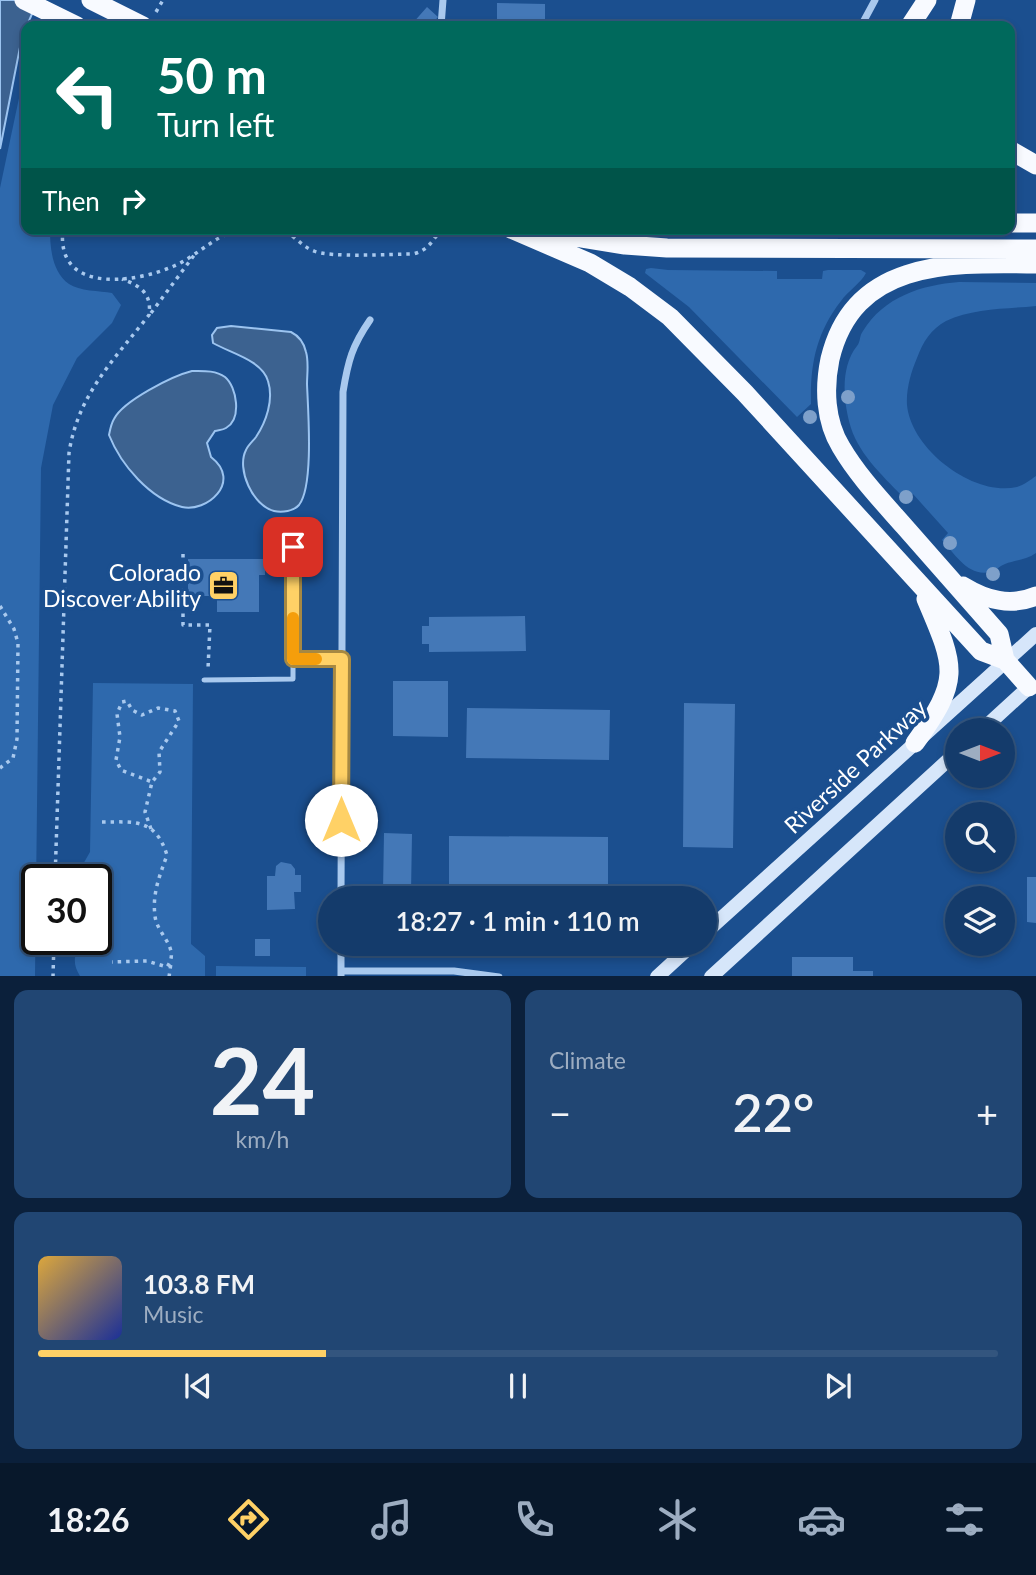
<!DOCTYPE html>
<meta charset="utf-8">
<style>
body{margin:0;font-family:Lato,sans-serif;background:#214673;color:#f1f3f6;height:100vh;display:flex;flex-direction:column;font-size:26px;white-space:nowrap}
*{box-sizing:border-box;margin:0}
p{font-size:23px;color:#9dadc1}
.icon{flex:none;width:38px;height:38px;fill:none;stroke:currentColor;stroke-width:2;stroke-linecap:round;stroke-linejoin:round}
.map{position:relative;height:976px;overflow:hidden}
.side{display:flex;flex-direction:column;gap:14px;padding:14px;background:#0b203b;flex:1}
.side>*{flex:none}
.hud{position:absolute;left:21px;top:21px;width:994px;height:214px;border-radius:14px;box-shadow:0 4px 10px #0003,0 0 0 2px #33557e;background:#00695c;color:#fff;overflow:hidden}
.needle{width:46px;rotate:90deg}
.fabs{position:absolute;left:945px;top:718px;display:grid;gap:14px}
.fabs a{display:grid;place-items:center;width:70px;height:70px;border-radius:50%;background:#143b6b;box-shadow:0 4px 10px #0003,0 0 0 2px #33557e;font-size:35px}
.speed{position:absolute;left:21px;top:864px;display:flex;gap:14px;font-size:35px;font-weight:700;text-align:center}
.speed>*{display:grid;place-content:center;width:91px;height:91px;border-radius:50%;background:#143b6b;box-shadow:0 4px 10px #0003,0 0 0 2px #33557e;line-height:1}
.speed .limit{border:4px solid #111;border-radius:10px;background:#fff;color:#111}
.pin{position:absolute;display:grid;place-items:center;width:60px;height:60px;color:#fff;margin:-30px;border-radius:14px;box-shadow:0 4px 10px #0006}
.me{position:absolute;width:77px;margin:-38px;rotate:0deg;stroke-linejoin:round;filter:drop-shadow(0 0 5px #0008)}
.turn{display:flex;align-items:center;gap:24px;height:147px;padding:0 21px;font-size:32px}
.turn .icon{width:91px;height:91px;stroke-width:2.5}
.turn b{display:block;font-size:49px;line-height:60px}
.then{display:flex;align-items:center;height:66px;padding:0 21px;background:#0003;gap:14px;font-size:26px}
.big{font-size:52px;font-weight:600;line-height:1.1}
.side .widget{flex:1;display:flex;flex-direction:column;justify-content:center;gap:10px;min-width:0;padding:0 24px;border-radius:14px;background:#214673}
.side .dial{align-items:center;gap:0}
.dial b{font-size:91px;line-height:1}
.song{display:flex;align-items:center;gap:21px}
.cover{width:84px;height:84px;border-radius:10px;background:linear-gradient(135deg,hsl(40 70% 55%),hsl(230 70% 35%))}
.played{height:7px;border-radius:4px;background:linear-gradient(90deg,#ffd166 30%,#33557e 30%)}
.keys{display:flex;justify-content:space-around;direction:ltr}
.heat{display:flex;justify-content:space-between;align-items:center;font-size:38px;direction:ltr}
.side .tiles{flex:1;display:grid;gap:14px;grid-template-columns:1fr 1fr}
.widget:last-child{grid-column:span 2}
.trip{position:absolute;left:318px;top:886px;width:399px;height:70px;border-radius:35px;background:#143b6b;box-shadow:0 4px 10px #0003,0 0 0 2px #33557e;font-weight:600;line-height:70px;text-align:center}
.tab-bar{display:flex;height:112px;justify-content:space-around;align-items:center;background:#08182b;color:#9dadc1}
.tab-bar .icon{width:49px;height:49px}
.tab-bar .current{color:#ffd166}
.tab-bar b{font-size:32px;color:#f1f3f6}
.map>svg:first-child{display:block}
.green{fill:#2e69ad}
.water{fill:#3c6290;stroke:#9cc4f0;stroke-width:2}
.building{fill:#4478b7}
.lines{fill:none;stroke-linecap:round;stroke-linejoin:round}
.path{stroke:#a9c9ee;stroke-width:3.5;stroke-dasharray:3.5 5;stroke-linecap:butt}
.service{stroke:#a9c9ee;stroke-width:5}
.minor{stroke:#a9c9ee;stroke-width:7}
.secondary{stroke:#d6e6fa;stroke-width:14}
.trunk{stroke:#f8faff;stroke-width:19}
.tree{fill:#7ea0ca}
.route-casing{stroke:#a68842;stroke-width:18}
.route{stroke:#ffd166;stroke-width:12}
.slow{stroke:#f59e0b;stroke-width:12}
.labels{text-anchor:middle;dominant-baseline:central;stroke-width:7;stroke-linejoin:round;paint-order:stroke}
.poi-label{font-size:23px;fill:#fff;stroke:#1b4f8f;text-anchor:end}
.street-label{font-size:23px;fill:#fff;stroke:#1b4f8f}
</style>
<div class="map">
<svg width="1036" height="977" viewBox="0 0 1036 977">
<rect width="100%" height="100%" fill="#1b4f8f"/>
<path class="green" d="M26 65V229H50C50 248 52 272 69 284 79 291 100 291 112 293L121 305 112 323 77 358 53 405 41 468 35 976 0 977V188Z
M651 268 668 270 777 271V279H822L823 271 828 270H861L866 273C861 283 848 291 841 301 816 333 810 365 811 404L797 417 689 307 645 273 646 269Z
M959 282 1036 283V306C1007 309 973 308 946 321 931 329 923 342 917 358 911 372 906 389 907 405 911 449 973 497 1017 487 1024 485 1030 480 1036 476V553C1026 560 1015 560 1005 564 999 566 996 571 990 572 968 577 955 554 942 540L948 533 913 494 906 500C886 479 860 456 851 428 843 402 840 367 857 346 861 341 859 336 863 331 884 297 921 285 959 282Z
M93 683 193 684 191 944 205 956V976H80C72 963 74 956 81 941L96 940V880H74L90 852Z
M216 966 306 967V976H216Z"/>
<path class="water" d="M0 0H38L22 37 0 149Z
M231 326 291 332C299 336 304 343 306 352 309 362 307 374 307 384 308 410 314 486 299 505 294 511 282 513 274 511 253 506 236 469 246 450 248 445 253 441 256 437 266 422 274 400 268 381 262 360 230 353 213 343L212 335 217 328Z
M192 371C203 371 215 370 225 377 237 387 242 419 226 428 223 430 219 430 215 431L207 443 211 457C243 482 206 513 182 507 150 499 121 465 109 435 110 430 111 424 114 419 123 401 172 376 192 371Z"/>
<path class="building" d="M497 3 545 4V26H497Z
M427 7 438 17 430 26H415L412 24Z
M455 20H468V26H455Z
M188 559H265V575H259V612H217V596H188Z
M525 616 526 651 429 652V644H422V626H429V617Z
M393 681H448V737L393 736Z
M684 703 735 704 733 848 683 847Z
M467 708 610 710 609 760 466 758Z
M384 833 412 834 411 892 383 891Z
M449 836 608 837V892L449 890Z
M281 862 291 864 295 869V875H301V892H294L295 909 267 910V876H275L276 866Z
M1027 877H1036V923L1027 922Z
M255 939H270V956H255Z
M792 957H853V971H873V977H792Z"/>
<g class="lines">
<path class="path" d="M156 12 163 0
M63 229C55 295 136 283 174 266 197 256 214 236 240 229
M277 229C293 232 300 246 314 251 331 258 391 254 413 254 425 251 430 245 437 235
M151 313 195 254
M183 554V625H210L208 669
M65 598 183 600
M0 606 14 629 18 643 17 739 13 758 0 768
M102 822C135 822 155 818 167 855 160 875 152 893 155 916 157 935 181 948 167 967L147 961 112 962
M151 829 145 812 152 782 160 772 159 752 179 721 175 711 158 708 142 715 132 710 127 701 122 702 117 714 120 737 116 760 121 770 152 782
M55 880 69 453C78 394 114 360 149 315 152 294 141 286 122 279
M53 977 54 940
M169 977 171 963"/>
<path class="service" d="M293 659H342
M204 680 293 679V547"/>
<path class="minor" d="M441 26 443 0
M861 26 875 0
M341 898 343 392C348 361 352 346 370 320
M341 971H454L499 977
M341 977V943"/>
<path class="secondary" d="M982 730 1029 687
M705 933 1036 634
M657 977 694 943
M711 977 957 752"/>
<path class="trunk" d="M24 0 77 26
M91 0 143 26
M910 26 927 0
M959 26 966 0
M1010 150 1036 165
M1010 223H1036
M511 229 590 263 630 287 670 317 745 393 981 651 1005 660 1029 687
M533 230 625 245 667 248 1036 249
M963 586C986 600 1010 607 1036 596
M1005 660 999 634C967 598 936 562 904 526 882 501 858 476 841 447 825 421 824 388 830 359 854 258 953 263 1036 264
M915 743C961 679 956 669 926 599"/>
</g>
<g class="tree">
<circle cx="848" cy="397" r="7"/>
<circle cx="810" cy="417" r="7"/>
<circle cx="906" cy="497" r="7"/>
<circle cx="950" cy="543" r="7"/>
<circle cx="993" cy="574" r="7"/>
</g>
<g class="lines">
<defs>
<path id="route" d="M293 547V659H342L341 820"/>
</defs>
<use href="#route" class="route-casing"/>
<use href="#route" class="route"/>
<path class="slow" d="M293 618V659H316"/>
</g>
<defs>
<symbol id="office-square" viewBox="-11 -11 22 22"><rect x="-9" y="-9" width="18" height="18" rx="4" fill="#ffd166" stroke="#1b4f8f"/><path d="M-6-3h4V-5.5h4V-3h4V5H-6ZM-1-4.5V-3h2v-1.5ZM-6 0V1H6V0Z" fill="#111"/></symbol>
</defs>
<g fill-rule="evenodd">
<use href="#office-square" x="206" y="568" width="35" height="35"/>
</g>
<g class="labels">
<g class="poi-label">
<text x="201" y="572">Colorado<tspan x="201" dy="26">Discover Ability</tspan></text>
</g>
<g class="street-label">
<text transform="translate(855 766) rotate(-43)">Riverside Parkway</text>
</g>
</g>
</svg>
<div class="fabs">
<a><svg class="needle" viewBox="-14 -14 28 28"><path d="M0-13l5 13h-10z" fill="#e53935"/><path d="M0 13l5-13h-10z" fill="#9dadc1"/></svg></a>
<a><svg class="icon" aria-label="search" viewBox="0 0 24 24"><circle cx="10" cy="10" r="6"/><path d="M15 15l6 6"/></svg></a>
<a><svg class="icon" aria-label="layers" viewBox="0 0 24 24"><path d="M12 4l9 5-9 5-9-5zM3 14l9 5 9-5"/></svg></a>
</div>
<div class="speed"><div class="limit">30</div></div>
<div class="pin" style="left:293px;top:547px;background:#d93025"><svg class="icon" aria-label="arrive" viewBox="0 0 24 24"><path d="M6 21V4h12l-3 4 3 4H6"/></svg></div>
<svg class="me" style="left:341px;top:820px" viewBox="-20 -20 40 40"><circle r="19" fill="#fff"/><path d="M0-13L10 11 0 6-10 11z" fill="#ffd166"/></svg>
<div class="trip">18:27 · 1 min · 110 m</div>
<div class="hud">
<div class="turn"><svg class="icon" aria-label="left" viewBox="0 0 24 24"><path d="M17 20v-9H6M10 6l-5 5 5 5"/></svg><div><b>50 m</b>Turn left</div></div>
<div class="then">Then<svg class="icon" aria-label="right" viewBox="0 0 24 24"><path d="M7 20v-9h11M14 6l5 5-5 5"/></svg></div>
</div>
</div>
<section class="side">
<div class="tiles">
<div class="widget dial"><b>24</b><p>km/h</p></div>
<div class="widget"><p>Climate</p>
<div class="heat"><a>−</a><b class="big">22°</b><a>+</a></div>
</div>
<div class="widget">
<div class="song"><i class="cover"></i><div><b>103.8 FM</b><p>Music</p></div></div>
<div class="played"></div>
<div class="keys"><svg class="icon" aria-label="previous" viewBox="0 0 24 24"><path d="M18 5L8 12l10 7zM5 5v14"/></svg><svg class="icon" aria-label="pause" viewBox="0 0 24 24"><path d="M8 5v14M16 5v14"/></svg><svg class="icon" aria-label="next" viewBox="0 0 24 24"><path d="M6 5l10 7-10 7zM19 5v14"/></svg></div>
</div>
</div>
</section>
<nav class="tab-bar">
<b>18:26</b>
<svg class="icon current" aria-label="directions" viewBox="0 0 24 24"><path d="M12 3l9 9-9 9-9-9zM9 14v-3h6M13 9l2 2-2 2"/></svg>
<svg class="icon" aria-label="music" viewBox="0 0 24 24"><path d="M9 18V5l10-2v13"/><circle cx="6" cy="18" r="3"/><circle cx="16" cy="16" r="3"/></svg>
<svg class="icon" aria-label="phone" viewBox="0 0 24 24"><path d="M5 4h4l2 5-3 2q2 4 5 5l2-3 5 2v4C11 20 4 13 5 4z"/></svg>
<svg class="icon" aria-label="climate" viewBox="0 0 24 24"><path d="M12 3v18M4 7l16 10M4 17L20 7"/></svg>
<svg class="icon" aria-label="car" viewBox="0 0 24 24"><path d="M5 17H2v-5l4-1 3-4h7l3 4 3 1v5h-3M9 17h6M6 11h13"/><circle cx="7" cy="17" r="2"/><circle cx="17" cy="17" r="2"/></svg>
<svg class="icon" aria-label="filters" viewBox="0 0 24 24"><path d="M4 7h16M4 17h16"/><circle cx="9" cy="7" r="2"/><circle cx="15" cy="17" r="2"/></svg>
</nav>
